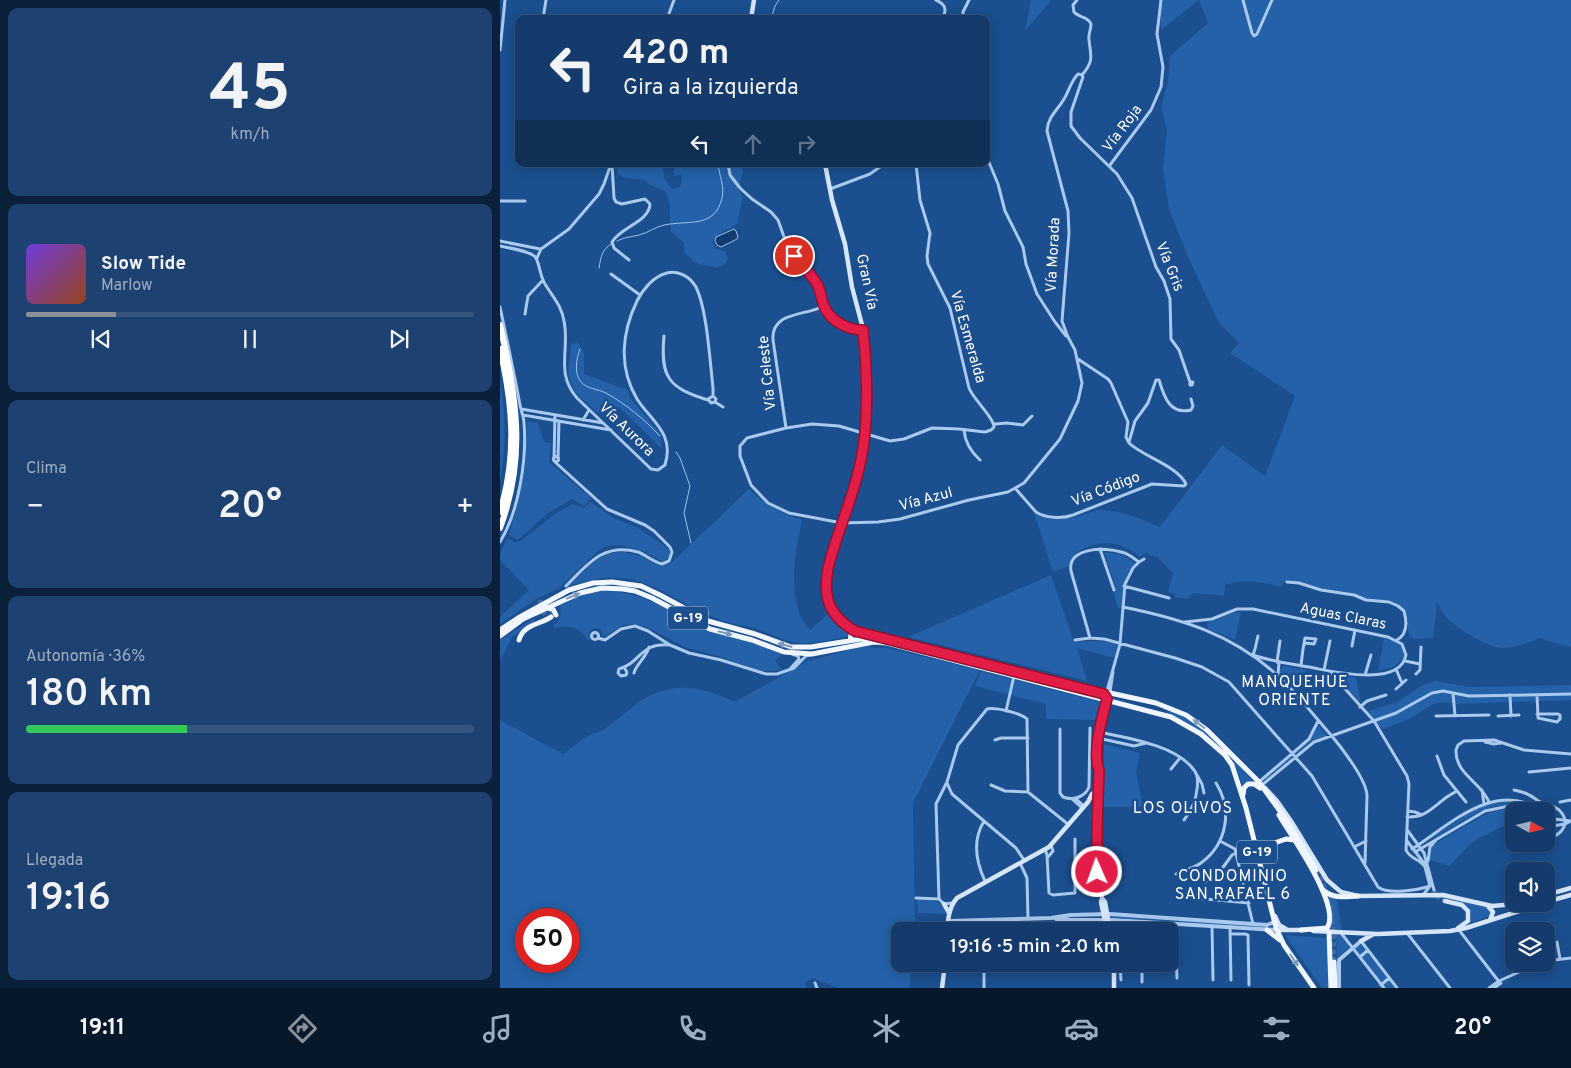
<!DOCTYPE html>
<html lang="es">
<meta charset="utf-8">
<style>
body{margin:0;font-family:Overpass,sans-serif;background:#1d4271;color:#f1f3f6;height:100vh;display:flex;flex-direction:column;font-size:19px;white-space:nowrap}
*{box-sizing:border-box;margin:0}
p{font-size:16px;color:#9dadc1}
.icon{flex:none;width:28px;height:28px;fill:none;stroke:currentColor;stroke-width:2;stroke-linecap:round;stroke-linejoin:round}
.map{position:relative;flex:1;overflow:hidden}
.panel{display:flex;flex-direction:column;gap:8px;padding:8px;background:#0b203b;width:500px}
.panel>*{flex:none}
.hud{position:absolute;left:15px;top:15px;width:475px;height:152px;border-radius:10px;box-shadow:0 2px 12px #0003,0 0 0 1px #33557e;background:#143b6b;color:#f1f3f6;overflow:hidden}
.needle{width:32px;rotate:98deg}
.fabs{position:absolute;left:1005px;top:802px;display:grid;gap:10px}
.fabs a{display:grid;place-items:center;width:50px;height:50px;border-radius:10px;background:#143b6b;box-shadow:0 2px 12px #0003,0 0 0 1px #33557e;font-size:25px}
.speed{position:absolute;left:15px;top:908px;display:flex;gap:10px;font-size:25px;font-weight:700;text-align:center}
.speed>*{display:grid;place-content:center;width:65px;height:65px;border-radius:50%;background:#143b6b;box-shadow:0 2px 12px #0003,0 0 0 1px #33557e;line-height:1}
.speed .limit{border:8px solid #d22;background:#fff;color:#111}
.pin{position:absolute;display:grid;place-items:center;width:42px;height:42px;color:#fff;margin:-21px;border:2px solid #fff;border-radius:50%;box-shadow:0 1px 5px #0007}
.me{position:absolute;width:55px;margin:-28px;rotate:358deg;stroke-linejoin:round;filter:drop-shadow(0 0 4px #0008)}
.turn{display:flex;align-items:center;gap:18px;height:105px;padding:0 25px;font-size:22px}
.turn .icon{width:65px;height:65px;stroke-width:2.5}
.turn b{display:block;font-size:35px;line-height:42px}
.lanes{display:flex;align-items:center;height:48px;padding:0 25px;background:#0003;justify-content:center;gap:25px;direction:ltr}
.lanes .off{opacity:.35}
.big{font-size:38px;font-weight:600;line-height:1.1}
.panel .tile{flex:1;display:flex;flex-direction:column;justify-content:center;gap:8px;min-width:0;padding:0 18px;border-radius:10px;background:#1d4271}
.panel .dial{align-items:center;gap:0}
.dial b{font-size:65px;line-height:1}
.song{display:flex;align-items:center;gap:15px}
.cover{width:60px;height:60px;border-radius:8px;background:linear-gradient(135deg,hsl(260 70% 55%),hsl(20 70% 35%))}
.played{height:5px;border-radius:2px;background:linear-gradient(90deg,#8c9099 20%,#33557e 20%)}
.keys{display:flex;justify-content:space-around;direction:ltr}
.heat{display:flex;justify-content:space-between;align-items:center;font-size:28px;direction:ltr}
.charge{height:8px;border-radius:4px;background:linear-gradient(90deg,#34c759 36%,#33557e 0)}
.trip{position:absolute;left:391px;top:922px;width:288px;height:50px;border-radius:10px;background:#143b6b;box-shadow:0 2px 12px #0003,0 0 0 1px #33557e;font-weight:600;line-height:50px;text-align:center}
.tab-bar{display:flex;height:80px;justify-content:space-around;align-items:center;background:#08182b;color:#9dadc1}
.tab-bar .icon{width:35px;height:35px}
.tab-bar .current{color:#8c9099}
.tab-bar b{font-size:22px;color:#f1f3f6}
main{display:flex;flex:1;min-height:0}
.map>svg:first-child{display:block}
.green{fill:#2461a8;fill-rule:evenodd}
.water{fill:#123a6d;stroke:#9cc4f0}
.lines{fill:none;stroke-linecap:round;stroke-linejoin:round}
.stream{stroke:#9cc4f0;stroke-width:1}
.secondary-tunnel{stroke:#3d69a0;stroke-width:4.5;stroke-dasharray:4.5 2;stroke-linecap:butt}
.primary-tunnel{stroke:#3d69a0;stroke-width:5;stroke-dasharray:5 2.5;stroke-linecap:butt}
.minor{stroke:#a9c9ee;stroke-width:3}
.tertiary{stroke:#a9c9ee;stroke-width:4}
.secondary{stroke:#d6e6fa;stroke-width:4.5}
.primary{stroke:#f0f6ff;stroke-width:5}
.motorway{stroke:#fff;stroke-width:6}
.oneway{fill:#7b9ac1}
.route-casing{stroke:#92132f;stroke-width:12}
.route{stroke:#e11d48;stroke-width:9}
.labels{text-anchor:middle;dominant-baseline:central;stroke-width:5;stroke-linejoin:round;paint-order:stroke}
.shield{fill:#1b4f8f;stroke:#bbcadd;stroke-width:1}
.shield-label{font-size:14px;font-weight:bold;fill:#fff}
.street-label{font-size:15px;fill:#fff;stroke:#1b4f8f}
.neighbourhood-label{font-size:16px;letter-spacing:1px;fill:#fff;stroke:#1b4f8f}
</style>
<main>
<section class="panel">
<div class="tile dial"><b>45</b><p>km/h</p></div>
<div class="tile">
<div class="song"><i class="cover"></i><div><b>Slow Tide</b><p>Marlow</p></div></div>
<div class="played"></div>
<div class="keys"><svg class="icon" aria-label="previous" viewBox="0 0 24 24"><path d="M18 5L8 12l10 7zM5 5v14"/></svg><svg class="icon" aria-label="pause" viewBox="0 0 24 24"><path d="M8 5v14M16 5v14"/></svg><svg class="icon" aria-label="next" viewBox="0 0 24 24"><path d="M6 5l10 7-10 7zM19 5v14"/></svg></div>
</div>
<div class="tile"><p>Clima</p>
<div class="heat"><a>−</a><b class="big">20°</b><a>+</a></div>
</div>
<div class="tile"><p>Autonomía · 36%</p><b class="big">180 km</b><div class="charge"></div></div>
<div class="tile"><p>Llegada</p><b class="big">19:16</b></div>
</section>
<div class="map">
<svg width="1071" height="988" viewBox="0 0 1071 988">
<rect width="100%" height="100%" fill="#1b4f8f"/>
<path class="green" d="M531 0H551L525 31Z
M658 0H1071V647L1047 641 1041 638C1030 641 1018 647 1007 648 990 650 956 628 945 616 942 612 940 607 937 603L933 638 914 639 909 635 905 611 895 603 866 599 857 595 821 590 787 581 783 583 782 587C763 582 745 578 725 585L724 596 693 593 687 599 675 597V594L668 592 673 573 657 557 645 553 640 557C633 551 625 546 615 544 598 541 572 548 569 566L553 572 534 513C544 516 559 519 569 518 580 518 589 511 600 510 621 510 641 519 660 527L722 445 765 476 795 396 730 353 739 343 719 323 688 257 669 209 663 168 667 130 661 107 668 82 670 56 708 23 699 0 661 30 660 1Z
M120 164H158L162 166 165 180 172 189 180 187 182 180 181 175 173 176 175 164H242L243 173 238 189 243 196 237 224 219 234 212 241 216 249 225 251 228 259 224 265 216 268C209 265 204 266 198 264 193 262 188 256 184 252V243L171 231 170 221V206L168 197 164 191 149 184 144 180 122 177 117 173V166Z
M78 343 84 352V374L128 390 130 398 160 433 162 449 119 407 112 411 105 408 99 414 75 392 70 381 68 373 71 346 72 344Z
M0 381C6 415 6 448 0 483Z
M27 421 38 423 44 442 51 443 49 462 91 498 84 506 72 499 48 513 18 540 9 535 20 494 25 468Z
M249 489C264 504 281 514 302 520 295 553 285 602 310 630L329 613 351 629 350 636C332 639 311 646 293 642 279 639 267 632 254 628 240 625 226 623 213 617 156 592 135 562 68 587 88 568 102 546 134 554 144 556 152 563 162 566L170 564Z
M91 502 113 518 138 528 169 549V557L163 562 145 552 122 545 107 546 98 551 58 589 36 599 0 624V617L29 590 0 560V554L7 538C15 541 12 544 22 540L56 513 73 504 84 508Z
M604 552 623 555 635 563C623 577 622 591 622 608H618L614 593 616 587Z
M551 575 574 642 601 641 617 644 614 658 577 648 587 681 408 637Z
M101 591C142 589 173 614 209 630 222 636 236 638 250 642 261 645 272 650 283 654L275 660 282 670 261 671 218 656 185 647 149 628 136 624 123 625 106 636H103L102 632 99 628H94L89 632 90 639 89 641C79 628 71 624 55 628L53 625 57 623 61 614 60 606 82 595Z
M735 612H741L735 640 708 629 707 622 717 620Z
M33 619 36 620 12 637 0 661V640Z
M884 638 900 644 904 650V657L894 667 878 671Z
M360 647 387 648 480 670 413 803 415 931H400V964H412L410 988H338L313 978 305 983 307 988H0V720L63 754C71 748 79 741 88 736 94 733 100 732 106 728 116 721 126 712 136 704 172 680 198 685 235 702L308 661ZM26 919H69V961H26Z
M785 666 807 670 790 685 779 672 782 667Z
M481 671 600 702 595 720 546 719V704L475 686Z
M846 676 856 678 861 703 844 685V677Z
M935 681 969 687 1071 685V700L957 704C932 698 928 709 909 719 900 723 891 726 882 729L868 711 897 702 923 685Z
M667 711C699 718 732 757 753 782L743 788C741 780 739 772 735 765 725 744 688 721 667 714Z
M818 725 827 735 811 741 767 780 765 778 810 740Z
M604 744 640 753 636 772 643 807H603Z
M1006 801 1028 805 1040 811C1028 811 1018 805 1006 805 977 806 956 828 931 839L930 838 969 813 984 805Z
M1006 809 1020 811H1014V821L979 838 968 846 950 866 929 860 932 846 940 841 982 816 995 811Z
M825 894 837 899 842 931 828 930 830 926Z
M417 900C431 900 442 899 446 914L418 913Z
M957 900 990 908 991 916 970 923C972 910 971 906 956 902Z
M611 916 771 927 612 918Z
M785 935 827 938 829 988H822Z
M836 935 842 936 849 947 837 959Z
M861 944 895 988H886L855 948Z"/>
<path class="water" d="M234 229 236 231 238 237 237 239 221 247 217 245 215 241 216 237Z"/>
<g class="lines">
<path class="stream" d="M271 19 275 6 279 0
M117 241C125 237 131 237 139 235 148 233 155 227 164 225 187 220 215 229 222 198 225 187 219 175 218 164
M99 268C101 256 102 250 111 244
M80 349C76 359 74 374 81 382 87 389 98 389 106 393 126 404 144 419 160 436
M176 452 180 458 190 486 184 513 191 543"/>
<path class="secondary-tunnel" d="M934 890 937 897 945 901"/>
<path class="primary-tunnel" d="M38 603C47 600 53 608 51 617
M42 615 46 610 47 605
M816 870C835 905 833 924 834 962"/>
<path class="minor" d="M436 0C443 3 447 7 444 15L438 19
M743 0 752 33 754 36 757 34 772 0
M43 19 46 0
M167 19 174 0
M463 19V12L469 0
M0 50 5 0
M582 75 583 77 571 112V126L580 138 617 174 632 198 656 267 664 281 670 299 671 339 679 350 690 382
M486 155 498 184 505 211 523 247 526 264 537 294 555 322 566 336
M112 164 114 198 116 202 122 204 145 199 150 204C149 222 121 227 112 242L114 248 129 260
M228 164 230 175 240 188 252 199 271 212 278 220 288 248 317 283 324 306 329 314 345 326 362 330
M416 164 420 200 430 233 427 256 428 264 450 308 469 388C474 400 494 418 494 427L491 430 485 432 459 429 432 428 404 439 390 441 339 426 312 424 286 428 247 438 240 446V456L251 485 268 503 289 513 342 523 378 522 400 519 469 500 508 492 524 483 560 439 578 401 582 383 575 350 568 337 562 321 569 233 568 211 547 131C548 116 557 111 564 99 569 91 571 81 578 74L582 75C594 61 591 57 589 40 588 35 591 29 591 24 588 16 579 18 574 12L573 5 577 0
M610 165 651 110 661 87 663 67 657 34 661 0
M330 189 370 174 384 164
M0 201H25
M0 241 40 249
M0 246C8 248 32 251 36 258 40 266 40 276 45 284 52 296 62 306 64 321 70 350 55 373 77 398L151 469 158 470 165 465C175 433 151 421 137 399 118 367 122 332 137 301 143 289 154 276 167 273 179 270 190 277 196 287 207 309 210 362 213 388V396L216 399 215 402 211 403 208 399 213 396
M37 258 41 249 69 229 99 194 104 184 111 164
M111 274 140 295
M0 307C7 340 14 372 20 405 21 411 24 417 24 423 27 459 19 511 0 542
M25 314 28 296 43 280
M164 336C160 378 169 388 208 400
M690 382H693L692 385H690Z
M215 402 223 407
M21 409 103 423
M23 415 111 430
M83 420 89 410
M495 424 507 423 523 425 532 416
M286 428 273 340C271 311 306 316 324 306
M464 430C465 442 471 452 480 460
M629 442 635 421 648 403 656 380H659C664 397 670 415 691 410L693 406 691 399
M53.5 459a2.5 2.5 0 1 1 5 0a2.5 2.5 0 1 1-5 0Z
M54 458 55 415
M58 458 59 421
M55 462 107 509 145 525 154 531 170 547 172 552 169 561 162 564C153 562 146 555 138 552 103 542 87 565 66 586
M515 488 536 512C545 518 562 519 573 515L652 484 684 486 686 484C678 466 642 456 629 443L626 437 628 422 611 383 608 379 578 359
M600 549 614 590
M787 582 799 583 821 590 854 595 866 600 889 602 898 606 904 611C907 622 908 634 897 640
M624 586 669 598
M623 607C682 619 732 634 777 675 797 693 813 715 831 735 841 747 867 780 867 796L865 863
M685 622 712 619 737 609H753L888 637 902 644 906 655C900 687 835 672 814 668 793 664 773 662 753 655
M91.5 636a3.5 3.5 0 1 1 7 0a3.5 3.5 0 1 1-7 0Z
M98 638 105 640 121 629 135 626 148 631 170 645 189 653 221 660 266 674H277L294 668 306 656 310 655
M590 638 571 571C567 547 606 547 621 552 628 553 633 558 639 562
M575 640 590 638 604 639 675 658 702 667 729 682 812 776 878 887C888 895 918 890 930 886
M852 646 855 630
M753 655 755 649 758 636
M905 661 920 664
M777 662 780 641
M801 666C802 656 803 647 805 638L816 639 814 644 805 643 804 645
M125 669 127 672 126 675 121 676 118 673 119 669C141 663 139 643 169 645
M290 669 299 659 298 656 292 654
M896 669 902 683
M824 670 830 641
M829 671 874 721 907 776 909 784 906 850C910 859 920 859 925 867
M134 673C136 664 146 658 149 647
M841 673 842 686
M778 674 779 663
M916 674 920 670 921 647
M865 675 871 655
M896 689 906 680
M607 691 620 644 625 584 633 568 639 562 644 559
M610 692 613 672
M953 693 955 716
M1010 695 1011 716
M1037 695 1038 717V718L1057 722 1060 719V715L1058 714H1037
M860 707 867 701 886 695
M506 711 514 676
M936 716 989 715
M998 716 1019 715
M560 729V793L563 797C573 801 585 797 589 787L590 728
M599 732C627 738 676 745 694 770 698 775 698 783 697 789 696 801 691 811 684 820
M598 738 634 746 646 743
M495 740 501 738H528
M985 742 994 744 1001 743
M937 756 944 775 966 802
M671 769 680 758
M1029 772 1071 768
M697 775 702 784 704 793
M759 782 809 739 818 721
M447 783 452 794 516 848 524 860
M491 785 505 791 528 792
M762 785 814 742 896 713 932 693 943 691 969 696 1071 694
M982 790 984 804
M1014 790C1019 791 1024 792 1029 795 1034 797 1037 801 1042 803 1048 806 1056 806 1060 811 1071 823 1062 834 1050 838
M575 798 584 806
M572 799 582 808
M989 802C981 782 955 774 956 750L958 745 964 741 994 740 1024 750 1071 754
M1060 802 1071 800
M908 811 915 812 922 815
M1046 814 1053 818 1054 823 1053 826
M907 817C924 818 931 809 943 800 947 796 952 794 957 791
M1054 819 1071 821
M484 821C472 841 476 862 485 881
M1046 827 1065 824 1069 822
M908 831 924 853 934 890
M720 841 735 849 753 924
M907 841 924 863 930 886 923 895
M854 847 866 841
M545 849 547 855 549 893 553 895 575 893V839
M912 849C951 824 995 779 1043 811
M915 852 985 811 1009 806 1029 811
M548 857 553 851 551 845
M928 861 930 847 936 840
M520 863 527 878 528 919
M676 874C685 870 694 868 701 863 727 844 733 810 716 783
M705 882 721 870 732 855 736 853
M416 898 439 899 444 904 452 903
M695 898 749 903
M439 899 436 804 447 782 458 745 487 709C495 707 521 713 527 719L528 792 569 825
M675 924 677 978
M712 926 713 980
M730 927 731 980
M959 930 1000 983
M841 933 884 988
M907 933 950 988
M730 934H745L748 935 749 985
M861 941 897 988
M1057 942 1060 959
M860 957 868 950
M1046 961 1071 958
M484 964V988
M620 964 621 980
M642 964V982
M315 983 317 988
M881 985 889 978
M989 988 999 981 1037 964
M994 988 1001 983"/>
<path class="tertiary" d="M556 919 570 920H612L777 930
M448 921 551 918 571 915 610 914 767 925 774 922
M839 988V960L861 941"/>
<path class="secondary" d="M251 19 254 0
M325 164 332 200 345 244 352 287 362 325 367 391 363 451 332 554 328 575 327 594 331 609 340 620 357 633 371 638
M362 632 384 637
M606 700 599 732 597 750V767L599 770 597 865 602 898 601 902 607 931
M765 788 777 801 791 821 827 880 841 892 858 896 943 895 992 906 1016 904
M597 824 594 819 596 770 597 767
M1046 895 1071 888
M602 898 605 902 610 931
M945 901 962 905 968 911V921L958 928
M1046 902 1071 895
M444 904 449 913
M988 906 993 912 990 920
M775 916 779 925 786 929
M777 930H803
M447 931C448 919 449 907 457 898L549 847 588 802 592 794 598 792
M813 931 878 934 950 931 966 928 1041 904
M861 941 872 935
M614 964V988
M442 988 445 964"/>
<path class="primary" d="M46 608 53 609 56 615
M0 630 18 618 69 590 93 583 112 582 141 586 160 595 208 621 255 634 291 647H311L361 639 385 638 569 684 656 703 686 715 707 730 759 782 787 821 816 870
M0 636 23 619 80 593 102 588 123 589 135 591 152 598 210 629 252 640 284 652 312 654 374 642 387 643 671 717 701 734 725 755 732 765 746 808 776 928 784 945 814 988
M19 640C23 624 42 624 51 617
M350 641 352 629
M743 795 744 788 748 784H754L760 788
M779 815C791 836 842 906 827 928L801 930
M760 855 763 847 786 839 794 840
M823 890C834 899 844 897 858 896
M767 930 780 940
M829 932 831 988
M834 962 835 988"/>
<path class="motorway" d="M0 325C16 397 27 456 0 528
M0 349C13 406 17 455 0 512"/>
</g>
<defs><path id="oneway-solid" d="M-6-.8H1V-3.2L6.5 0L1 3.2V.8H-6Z" transform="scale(1.25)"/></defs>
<g class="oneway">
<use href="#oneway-solid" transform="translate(73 596) rotate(-22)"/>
<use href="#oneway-solid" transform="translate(225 633) rotate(14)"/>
<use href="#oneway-solid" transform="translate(285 645) rotate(-165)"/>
<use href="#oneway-solid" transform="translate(699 724) rotate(-143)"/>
<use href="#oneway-solid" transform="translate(794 960) rotate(56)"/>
</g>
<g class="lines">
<defs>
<path id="route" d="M294 256C302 265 311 274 317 284 321 291 321 299 324 306 330 321 348 330 363 330 367 369 369 409 363 448 359 476 349 503 340 529 333 551 322 576 328 600 332 614 343 624 355 631L604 694 607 699C602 717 592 753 599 770L597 829V872"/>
</defs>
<use href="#route" class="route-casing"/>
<use href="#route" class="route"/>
</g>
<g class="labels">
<g class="shield">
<rect x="168" y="606.5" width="40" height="23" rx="4"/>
<rect x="737" y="840.5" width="40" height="23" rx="4"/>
</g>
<g class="shield-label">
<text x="188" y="618">G-19</text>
<text x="757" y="852">G-19</text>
</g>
<g class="street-label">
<text transform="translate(623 129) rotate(-53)">Vía Roja</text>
<text transform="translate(554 255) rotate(-87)">Vía Morada</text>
<text transform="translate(669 267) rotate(68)">Vía Gris</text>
<text transform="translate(366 282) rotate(78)">Gran Vía</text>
<text transform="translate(467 337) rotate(74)">Vía Esmeralda</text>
<text transform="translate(268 373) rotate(-96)">Vía Celeste</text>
<text transform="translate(126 430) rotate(44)">Vía Aurora</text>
<text transform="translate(606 490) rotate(-21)">Vía Código</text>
<text transform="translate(426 500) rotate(-15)">Vía Azul</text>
<text transform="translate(843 617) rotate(11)">Aguas Claras</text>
</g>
<g class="neighbourhood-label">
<text x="795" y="683">MANQUEHUE<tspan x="795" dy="18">ORIENTE</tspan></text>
<text x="683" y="809">LOS OLIVOS</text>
<text x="733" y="877">CONDOMINIO<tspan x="733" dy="18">SAN RAFAEL 6</tspan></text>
</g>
</g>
</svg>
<div class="fabs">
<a><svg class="needle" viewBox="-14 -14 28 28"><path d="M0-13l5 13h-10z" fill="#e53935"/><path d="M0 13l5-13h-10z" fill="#9dadc1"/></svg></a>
<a><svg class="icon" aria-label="sound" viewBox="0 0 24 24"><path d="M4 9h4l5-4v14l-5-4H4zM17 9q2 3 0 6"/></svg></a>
<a><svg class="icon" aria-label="layers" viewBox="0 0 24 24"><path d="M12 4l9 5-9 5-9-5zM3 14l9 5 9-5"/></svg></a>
</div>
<div class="speed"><div class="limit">50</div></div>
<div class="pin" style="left:294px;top:256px;background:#d93025"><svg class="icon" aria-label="arrive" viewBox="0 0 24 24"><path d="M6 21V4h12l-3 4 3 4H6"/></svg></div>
<svg class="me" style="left:597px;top:872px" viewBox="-20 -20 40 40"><circle r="17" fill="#e11d48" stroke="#fff" stroke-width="3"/><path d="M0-11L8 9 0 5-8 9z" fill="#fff"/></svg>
<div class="trip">19:16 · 5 min · 2.0 km</div>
<div class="hud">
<div class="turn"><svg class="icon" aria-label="left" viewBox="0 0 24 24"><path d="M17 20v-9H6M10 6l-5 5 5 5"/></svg><div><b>420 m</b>Gira a la izquierda</div></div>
<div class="lanes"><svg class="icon" aria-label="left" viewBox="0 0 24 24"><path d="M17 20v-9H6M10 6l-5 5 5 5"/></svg><svg class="icon off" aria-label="ahead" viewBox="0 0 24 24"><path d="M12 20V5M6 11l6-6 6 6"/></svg><svg class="icon off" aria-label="right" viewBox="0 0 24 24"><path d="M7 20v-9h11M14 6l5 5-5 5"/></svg></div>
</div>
</div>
</main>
<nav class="tab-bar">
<b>19:11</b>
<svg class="icon current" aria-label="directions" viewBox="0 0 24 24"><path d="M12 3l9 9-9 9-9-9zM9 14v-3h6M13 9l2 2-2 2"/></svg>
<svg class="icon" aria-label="music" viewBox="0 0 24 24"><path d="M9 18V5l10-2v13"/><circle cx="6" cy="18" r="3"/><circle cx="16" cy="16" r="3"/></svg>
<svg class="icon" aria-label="phone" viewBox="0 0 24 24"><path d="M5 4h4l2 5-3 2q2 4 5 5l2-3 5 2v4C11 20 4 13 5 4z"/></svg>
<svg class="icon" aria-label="climate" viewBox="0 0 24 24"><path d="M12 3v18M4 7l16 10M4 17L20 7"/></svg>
<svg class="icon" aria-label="car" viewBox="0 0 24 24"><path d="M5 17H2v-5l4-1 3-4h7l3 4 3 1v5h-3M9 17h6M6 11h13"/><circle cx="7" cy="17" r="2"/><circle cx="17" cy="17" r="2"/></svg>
<svg class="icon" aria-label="filters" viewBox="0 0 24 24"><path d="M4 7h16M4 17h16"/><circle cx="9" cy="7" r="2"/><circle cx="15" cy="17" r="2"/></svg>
<b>20°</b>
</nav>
